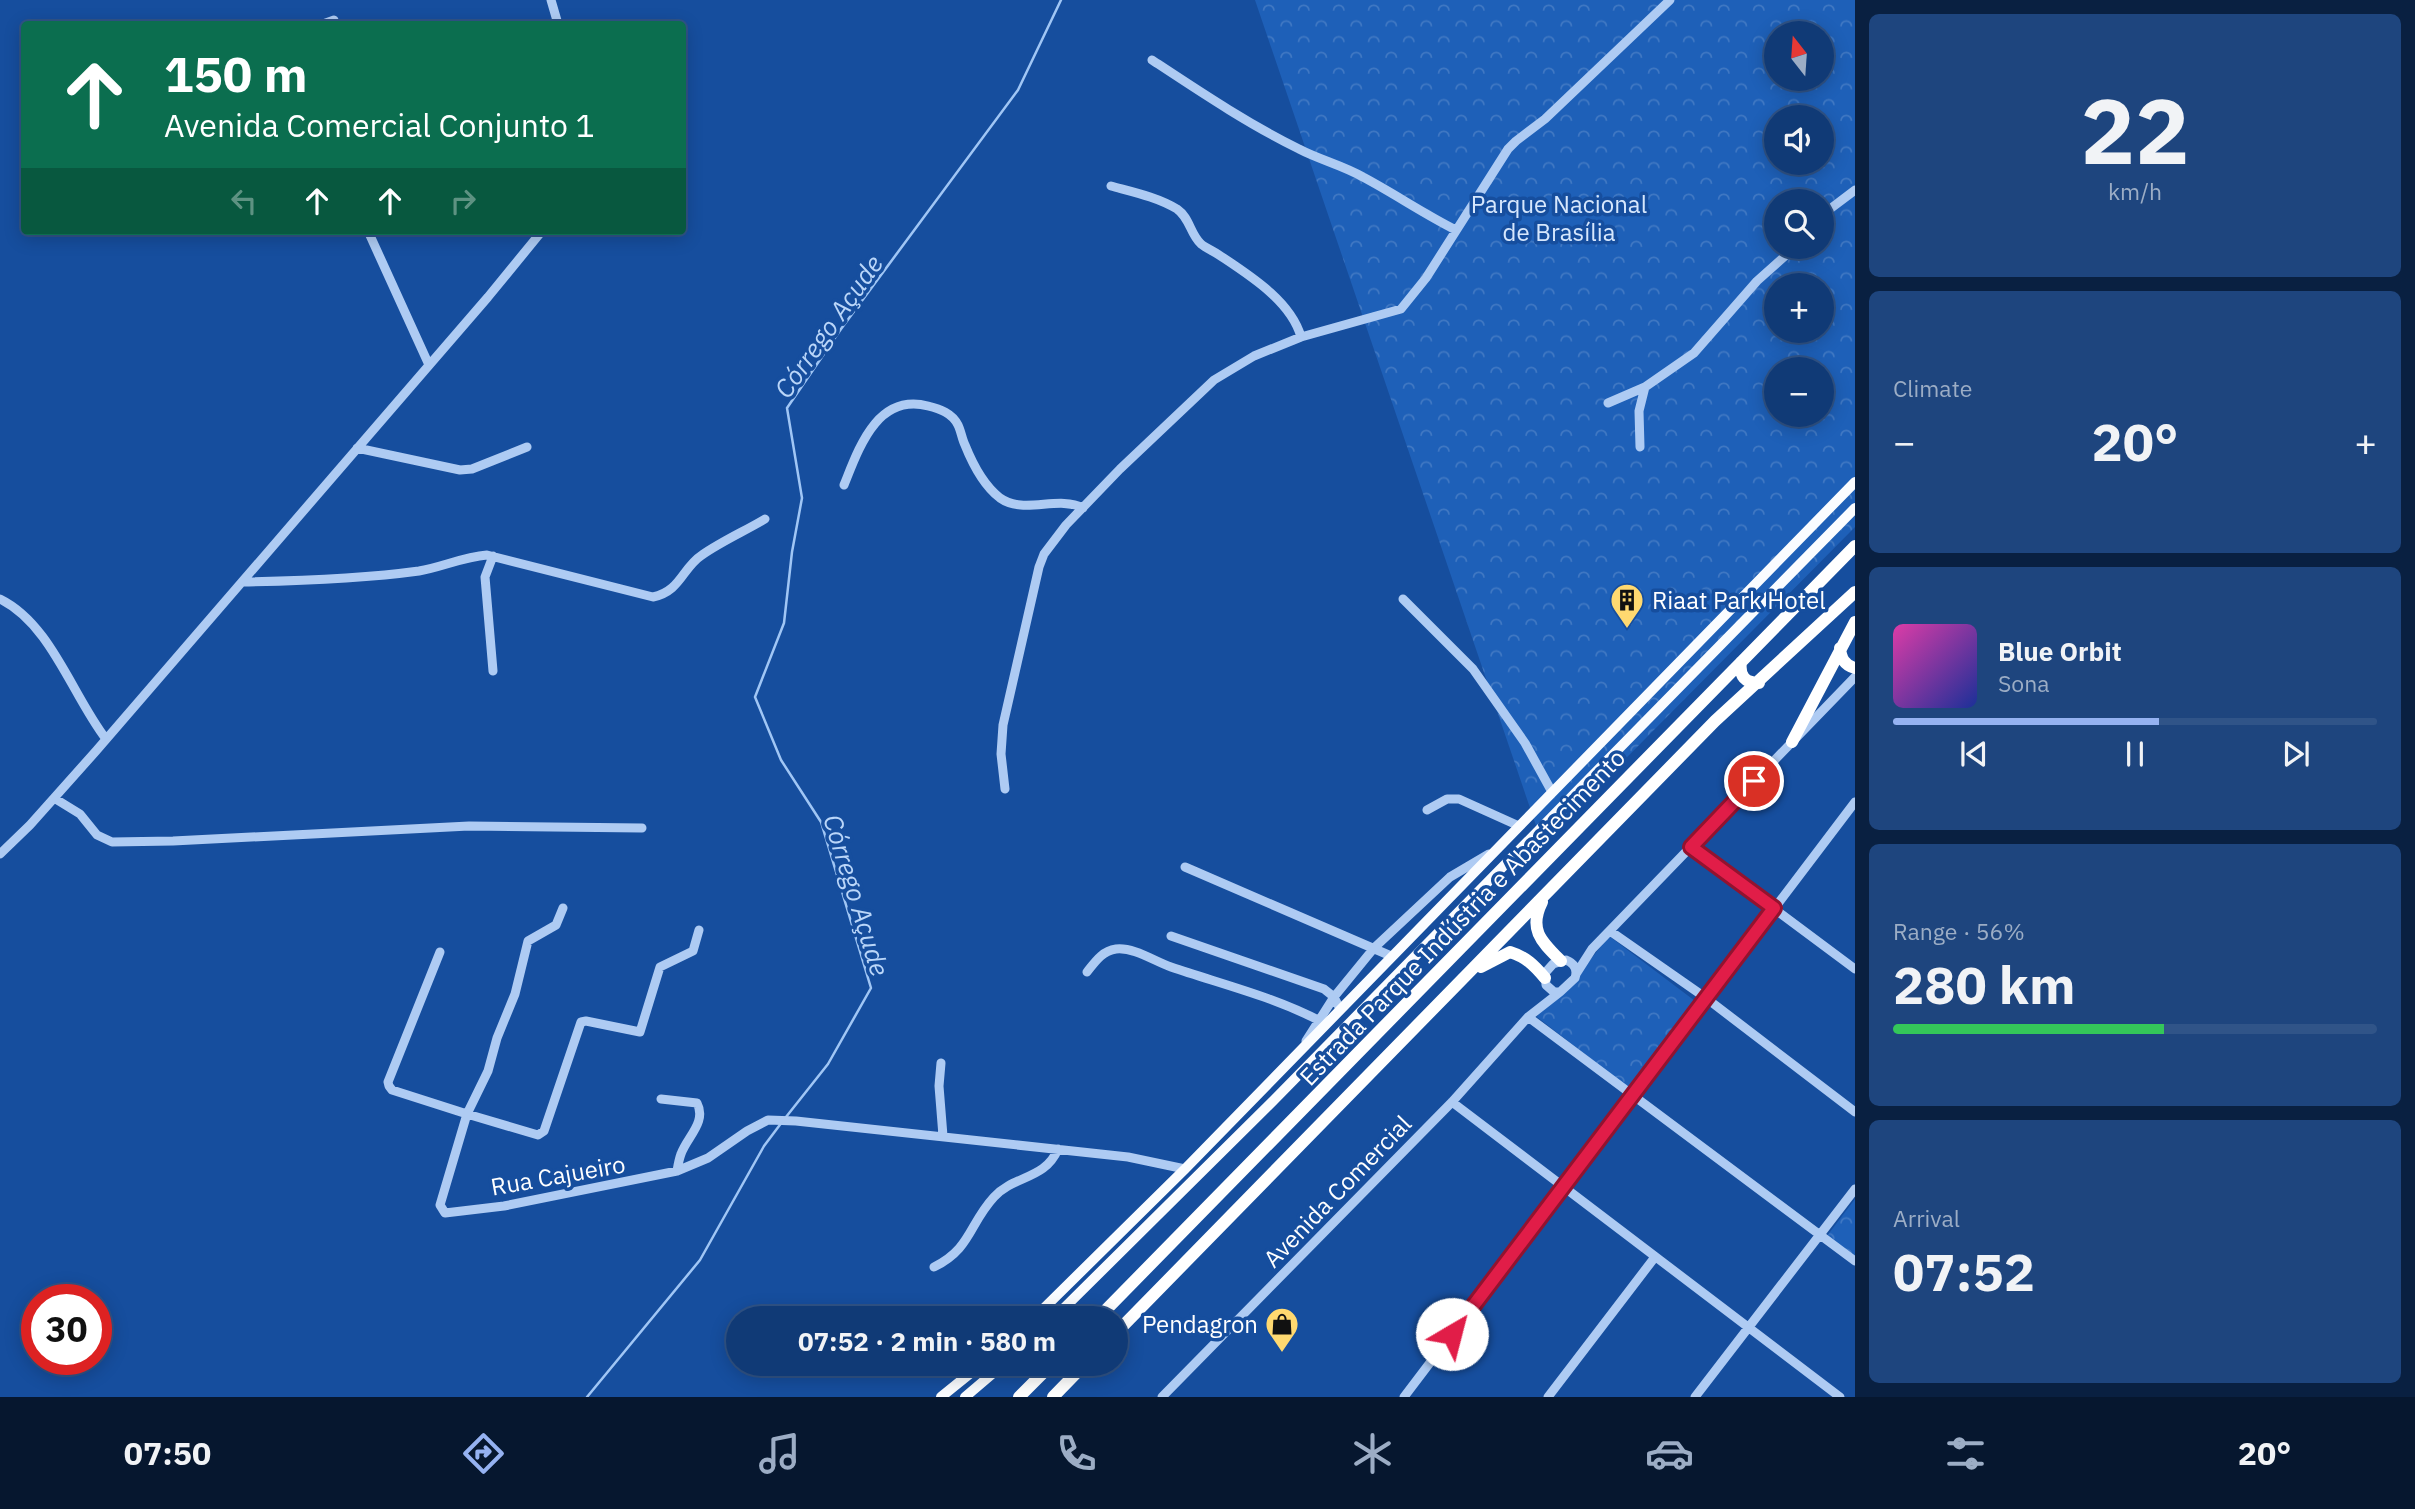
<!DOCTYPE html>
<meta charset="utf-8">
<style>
body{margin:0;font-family:"IBM Plex Sans",sans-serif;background:#1e457e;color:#f1f3f6;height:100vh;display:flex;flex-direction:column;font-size:26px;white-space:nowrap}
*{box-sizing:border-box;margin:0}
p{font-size:23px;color:#9cadc5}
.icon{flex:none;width:38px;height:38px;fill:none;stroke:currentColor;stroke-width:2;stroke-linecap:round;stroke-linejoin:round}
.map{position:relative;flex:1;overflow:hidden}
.drawer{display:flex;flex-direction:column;gap:14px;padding:14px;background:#092041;width:560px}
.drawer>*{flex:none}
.banner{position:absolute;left:21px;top:21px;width:665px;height:214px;border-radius:7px;box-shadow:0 4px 18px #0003,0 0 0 2px #305488;background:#0b6e4f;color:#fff;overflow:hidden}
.needle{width:46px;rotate:343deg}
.fabs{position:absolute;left:1764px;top:21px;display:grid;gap:14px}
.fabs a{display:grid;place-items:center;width:70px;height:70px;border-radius:50%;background:#103a76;box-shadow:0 4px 18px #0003,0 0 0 2px #305488;font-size:35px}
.speed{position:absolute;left:21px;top:1284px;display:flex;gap:14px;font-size:35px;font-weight:700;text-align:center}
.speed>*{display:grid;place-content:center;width:91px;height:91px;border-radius:50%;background:#103a76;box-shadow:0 4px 18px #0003,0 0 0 2px #305488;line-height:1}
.speed .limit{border:10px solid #d22;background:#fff;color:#111}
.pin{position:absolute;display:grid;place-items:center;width:60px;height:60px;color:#fff;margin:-30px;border:4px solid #fff;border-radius:50%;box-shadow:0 2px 7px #0007}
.me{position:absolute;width:77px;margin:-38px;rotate:37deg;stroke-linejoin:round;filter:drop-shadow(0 0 5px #0008)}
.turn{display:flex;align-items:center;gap:24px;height:147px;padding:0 28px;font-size:32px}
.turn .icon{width:91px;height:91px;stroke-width:2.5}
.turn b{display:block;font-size:49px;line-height:60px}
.lanes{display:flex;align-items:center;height:66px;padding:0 28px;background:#0003;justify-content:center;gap:35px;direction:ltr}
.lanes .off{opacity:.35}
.big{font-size:52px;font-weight:700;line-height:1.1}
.drawer .card{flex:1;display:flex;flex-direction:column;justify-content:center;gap:10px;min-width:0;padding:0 24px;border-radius:10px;background:#1e457e}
.drawer .dial{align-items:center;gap:0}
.dial b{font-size:91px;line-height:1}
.song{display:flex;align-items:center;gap:21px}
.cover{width:84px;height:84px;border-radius:10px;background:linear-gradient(135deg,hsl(320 70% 55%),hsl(230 70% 35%))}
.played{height:7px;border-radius:4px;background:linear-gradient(90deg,#95b2f1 55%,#305488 55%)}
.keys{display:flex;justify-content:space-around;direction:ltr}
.heat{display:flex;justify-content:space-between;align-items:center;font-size:38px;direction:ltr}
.charge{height:10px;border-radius:5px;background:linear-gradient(90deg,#34c759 56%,#305488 0)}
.trip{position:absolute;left:726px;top:1306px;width:402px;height:70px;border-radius:35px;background:#103a76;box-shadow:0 4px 18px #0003,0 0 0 2px #305488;font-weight:700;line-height:70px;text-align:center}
.tabs{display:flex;height:112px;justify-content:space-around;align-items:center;background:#06172f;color:#9cadc5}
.tabs .icon{width:49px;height:49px}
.tabs .selected{color:#95b2f1}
.tabs b{font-size:32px;color:#f1f3f6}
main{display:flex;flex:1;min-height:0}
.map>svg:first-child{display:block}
.park{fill:url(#park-crowns);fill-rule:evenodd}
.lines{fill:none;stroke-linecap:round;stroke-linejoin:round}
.stream{stroke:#a0c6f5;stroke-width:2.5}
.minor{stroke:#aecbf3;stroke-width:9}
.major{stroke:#fafcff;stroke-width:10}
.highway{stroke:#fff;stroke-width:12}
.route-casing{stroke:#92132f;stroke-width:18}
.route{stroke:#e11d48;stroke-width:12}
.labels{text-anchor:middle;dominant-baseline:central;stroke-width:7;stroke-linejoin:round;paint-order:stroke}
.park-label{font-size:24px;fill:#d6e7fd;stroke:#164e9e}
.poi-label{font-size:24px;fill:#fff;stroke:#164e9e;text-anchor:start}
.street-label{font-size:24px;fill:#fff;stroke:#164e9e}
.water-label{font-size:26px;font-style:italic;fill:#bad6f9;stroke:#164e9e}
</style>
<main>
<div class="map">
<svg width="1855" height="1397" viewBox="0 0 1855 1397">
<defs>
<pattern id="park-crowns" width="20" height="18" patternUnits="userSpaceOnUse" patternTransform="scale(1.75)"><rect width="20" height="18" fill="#1e60b8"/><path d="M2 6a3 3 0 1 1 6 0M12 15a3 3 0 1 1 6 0" fill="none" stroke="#4078c3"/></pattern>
</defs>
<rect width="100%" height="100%" fill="#164e9e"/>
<path class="park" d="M1255 0H1855V527L1542 843ZM1776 33H1822V79H1776ZM1776 117H1822V163H1776ZM1776 201H1822V247H1776ZM1776 285H1822V331H1776ZM1776 369H1822V415H1776Z
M1609 936 1695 1001 1630 1089 1537 1017 1541 1009 1576 983 1580 973Z
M1855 1199V1257L1827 1236Z"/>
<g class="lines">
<path class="stream" d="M786 1117 828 1064 871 988 821 822 781 760 755 697 784 623 792 552 802 498 787 408 841 329 1018 90 1061 0
M587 1397 700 1260 764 1146 782 1122"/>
<path class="minor" d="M551 0 558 24
M323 24 334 20
M1152 60C1199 91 1248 124 1299 149 1320 160 1342 165 1363 177 1395 194 1424 214 1456 230
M1111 186C1133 192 1157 197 1177 209 1190 218 1190 234 1201 244 1206 248 1213 251 1219 255 1249 275 1291 301 1301 337
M1822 215 1855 190
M368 231 429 365
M1608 403 1645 387
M1640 447 1639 411 1645 387 1694 353 1757 281 1795 247
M357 448 460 470 472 469 527 447
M844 485C859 448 877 393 928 406 940 409 952 413 958 425 961 431 962 439 965 445 973 465 983 485 1000 498 1024 515 1058 495 1083 508
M493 556 485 577 493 671
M242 582C301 581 360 579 419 571 442 567 463 557 487 555L653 597C681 591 682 568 702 555 722 541 745 531 765 519
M0 599C51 624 72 695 106 739
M1403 599 1473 669 1525 743 1552 792
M1005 789 1001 754 1003 725 1039 567 1044 554 1066 525 1120 469 1214 380 1254 356 1301 337 1401 309 1426 278 1508 149 1516 141 1545 119 1670 0
M54 798 80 814 97 835 112 842 173 841 469 826 642 828
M1427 810 1447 799H1459L1519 826
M1691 847 1855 969
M0 854 30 825 96 751 488 297 542 231
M1185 867 1391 956
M563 908 556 925 528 941 515 994 497 1038 488 1071 467 1114 538 1135 544 1131 581 1022 586 1021 640 1032 660 967 693 951 699 930
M1610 931 1706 998 1855 1112
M1171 936 1324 989 1334 997 1340 1009
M440 952 388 1082 389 1086 392 1090 467 1114 440 1205 445 1213 504 1206 677 1171 708 1158 747 1131 768 1120 796 1121 1128 1157 1185 1169
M1566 960C1574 963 1578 969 1575 978L1560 992H1554L1546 985 1545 973 1553 964Z
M1087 972C1095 962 1102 951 1116 949 1134 947 1154 961 1171 967 1221 984 1275 997 1322 1022
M1576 974 1592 949 1855 677
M1528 1017 1855 1261
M1306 1041 1334 997 1374 948 1450 877 1489 854
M941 1063 939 1086 943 1136
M661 1099 697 1103C707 1122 687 1137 681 1154 679 1159 678 1165 677 1171
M1452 1102 1840 1397
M934 1267C971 1249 969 1224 994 1197 1014 1175 1045 1180 1058 1149
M1162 1397 1452 1102 1528 1017 1560 992
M1404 1397 1855 802
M1548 1397 1655 1257
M1695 1397 1855 1189"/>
<path class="major" d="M1034 1318 1185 1169 1855 482
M1054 1318 1274 1100 1855 508
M941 1397 983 1363
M965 1397 1005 1363"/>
<path class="highway" d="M1840 648C1841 658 1844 665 1855 668
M1741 662C1739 676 1745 683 1759 683
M1792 742 1855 622
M1542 902C1528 930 1542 942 1561 961
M1481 967 1510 952C1526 957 1534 965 1545 978
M1098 1318 1855 546
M1116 1333 1715 721 1855 592
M1019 1397 1053 1363
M1053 1397 1086 1363"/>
</g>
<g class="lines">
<defs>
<path id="route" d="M1452 1334 1774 908 1691 847 1754 781"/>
</defs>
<use href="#route" class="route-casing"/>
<use href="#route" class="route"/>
</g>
<defs>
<symbol id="building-pin" viewBox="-11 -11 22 30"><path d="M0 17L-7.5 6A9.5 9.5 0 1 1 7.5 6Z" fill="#ffd970" stroke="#164e9e"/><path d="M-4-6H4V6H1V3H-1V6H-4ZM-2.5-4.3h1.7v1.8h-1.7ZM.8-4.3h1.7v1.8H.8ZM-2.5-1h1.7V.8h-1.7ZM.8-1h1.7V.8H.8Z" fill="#111"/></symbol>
<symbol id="shop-pin" viewBox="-11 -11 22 30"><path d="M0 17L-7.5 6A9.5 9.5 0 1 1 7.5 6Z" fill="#ffd970" stroke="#164e9e"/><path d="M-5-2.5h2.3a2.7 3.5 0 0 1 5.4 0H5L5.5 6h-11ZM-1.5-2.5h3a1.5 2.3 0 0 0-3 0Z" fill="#111"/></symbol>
</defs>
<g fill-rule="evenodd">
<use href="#building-pin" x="1608" y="581" width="38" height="52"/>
<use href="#shop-pin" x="1263" y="1305" width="38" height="52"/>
</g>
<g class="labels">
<g class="park-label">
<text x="1559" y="204">Parque Nacional<tspan x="1559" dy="28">de Brasília</tspan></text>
</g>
<g class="poi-label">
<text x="1652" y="600">Riaat Park Hotel</text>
<text x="1258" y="1324" text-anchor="end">Pendagron</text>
</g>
<g class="street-label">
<text transform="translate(1462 917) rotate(-46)">Estrada Parque Indústria e Abastecimento</text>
<text transform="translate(558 1175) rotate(-10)">Rua Cajueiro</text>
<text transform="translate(1337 1191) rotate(-46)">Avenida Comercial</text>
</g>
<g class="water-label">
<text transform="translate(828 326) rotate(-55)">Córrego Açude</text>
<text transform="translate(857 895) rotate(73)">Córrego Açude</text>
</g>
</g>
</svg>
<div class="fabs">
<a><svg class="needle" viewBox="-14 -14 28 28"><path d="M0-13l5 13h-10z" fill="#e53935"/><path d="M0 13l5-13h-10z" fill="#9cadc5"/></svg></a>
<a><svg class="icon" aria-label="sound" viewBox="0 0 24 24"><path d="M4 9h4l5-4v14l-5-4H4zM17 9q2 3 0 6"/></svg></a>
<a><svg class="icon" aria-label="search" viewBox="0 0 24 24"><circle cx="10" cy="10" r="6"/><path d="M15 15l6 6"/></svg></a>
<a>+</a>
<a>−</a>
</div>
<div class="speed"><div class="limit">30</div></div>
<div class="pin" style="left:1754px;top:781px;background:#d93025"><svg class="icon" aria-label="arrive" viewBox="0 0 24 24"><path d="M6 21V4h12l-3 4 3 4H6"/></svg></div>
<svg class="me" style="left:1452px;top:1334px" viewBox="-20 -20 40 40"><circle r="19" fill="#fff"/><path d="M0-13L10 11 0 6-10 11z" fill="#e11d48"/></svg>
<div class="trip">07:52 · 2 min · 580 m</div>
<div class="banner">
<div class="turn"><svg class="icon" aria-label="ahead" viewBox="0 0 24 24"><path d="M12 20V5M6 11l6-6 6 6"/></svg><div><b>150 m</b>Avenida Comercial Conjunto 1</div></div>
<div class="lanes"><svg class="icon off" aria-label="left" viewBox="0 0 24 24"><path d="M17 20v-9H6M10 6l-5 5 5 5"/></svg><svg class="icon" aria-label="ahead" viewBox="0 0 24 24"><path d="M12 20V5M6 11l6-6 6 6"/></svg><svg class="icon" aria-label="ahead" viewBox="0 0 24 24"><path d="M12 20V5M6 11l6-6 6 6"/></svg><svg class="icon off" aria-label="right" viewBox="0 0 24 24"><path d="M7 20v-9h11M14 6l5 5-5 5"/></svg></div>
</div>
</div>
<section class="drawer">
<div class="card dial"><b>22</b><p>km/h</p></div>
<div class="card"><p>Climate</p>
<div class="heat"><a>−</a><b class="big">20°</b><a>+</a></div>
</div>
<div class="card">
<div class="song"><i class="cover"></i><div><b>Blue Orbit</b><p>Sona</p></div></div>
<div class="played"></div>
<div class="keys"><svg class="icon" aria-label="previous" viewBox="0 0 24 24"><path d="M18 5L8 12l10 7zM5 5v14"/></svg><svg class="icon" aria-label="pause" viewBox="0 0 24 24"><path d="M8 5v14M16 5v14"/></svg><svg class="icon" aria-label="next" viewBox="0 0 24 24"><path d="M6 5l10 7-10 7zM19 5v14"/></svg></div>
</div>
<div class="card"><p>Range · 56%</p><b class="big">280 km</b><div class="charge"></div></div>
<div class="card"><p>Arrival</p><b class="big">07:52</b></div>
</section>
</main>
<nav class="tabs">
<b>07:50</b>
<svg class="icon selected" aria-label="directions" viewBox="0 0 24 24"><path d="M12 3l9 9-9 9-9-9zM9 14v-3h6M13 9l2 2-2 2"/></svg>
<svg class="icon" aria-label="music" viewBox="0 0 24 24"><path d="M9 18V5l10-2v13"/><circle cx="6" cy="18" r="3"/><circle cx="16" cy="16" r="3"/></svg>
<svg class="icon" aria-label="phone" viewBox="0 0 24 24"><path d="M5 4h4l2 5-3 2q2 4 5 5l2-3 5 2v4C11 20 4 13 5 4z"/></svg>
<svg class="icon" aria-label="climate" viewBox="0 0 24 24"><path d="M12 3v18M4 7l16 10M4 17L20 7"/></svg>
<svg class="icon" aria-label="car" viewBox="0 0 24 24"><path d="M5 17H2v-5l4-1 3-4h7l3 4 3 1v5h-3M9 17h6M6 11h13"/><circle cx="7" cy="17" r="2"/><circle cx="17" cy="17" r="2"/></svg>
<svg class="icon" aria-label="filters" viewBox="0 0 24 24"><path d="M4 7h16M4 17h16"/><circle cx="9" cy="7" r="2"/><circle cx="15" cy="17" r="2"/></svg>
<b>20°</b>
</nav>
